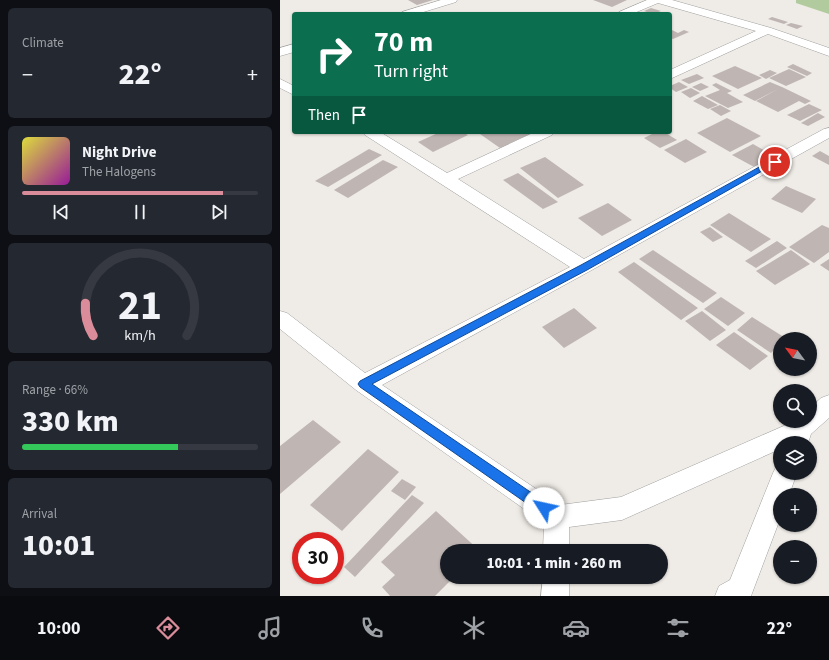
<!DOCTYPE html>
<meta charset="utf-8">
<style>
body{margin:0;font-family:"Source Sans 3",sans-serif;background:#242831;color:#f1f3f6;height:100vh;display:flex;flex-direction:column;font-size:15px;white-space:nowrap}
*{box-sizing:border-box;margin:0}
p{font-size:13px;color:#9ea1a6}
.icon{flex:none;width:22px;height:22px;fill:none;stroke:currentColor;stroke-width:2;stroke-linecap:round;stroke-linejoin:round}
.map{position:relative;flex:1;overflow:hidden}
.sheet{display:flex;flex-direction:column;gap:8px;padding:8px;background:#0d0f14;width:280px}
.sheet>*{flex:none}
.hud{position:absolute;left:12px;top:12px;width:380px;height:122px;border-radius:4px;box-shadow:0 1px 3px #0004;background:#0b6e4f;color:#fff;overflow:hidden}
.needle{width:26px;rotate:302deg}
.tools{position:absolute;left:493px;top:332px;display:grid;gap:8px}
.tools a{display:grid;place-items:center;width:44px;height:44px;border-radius:50%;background:#171b24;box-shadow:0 1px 3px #0004;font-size:20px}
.speed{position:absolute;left:12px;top:532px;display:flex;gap:8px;font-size:20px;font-weight:700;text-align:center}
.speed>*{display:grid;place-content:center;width:52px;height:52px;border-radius:50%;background:#171b24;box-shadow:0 1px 3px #0004;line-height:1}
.speed .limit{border:6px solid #d22;background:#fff;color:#111}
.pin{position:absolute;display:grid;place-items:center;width:34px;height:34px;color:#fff;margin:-17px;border:2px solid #fff;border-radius:50%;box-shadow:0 1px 4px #0007}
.me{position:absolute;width:44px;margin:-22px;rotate:305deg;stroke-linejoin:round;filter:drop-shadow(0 0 3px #0008)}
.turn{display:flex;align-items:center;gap:14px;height:84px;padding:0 16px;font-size:18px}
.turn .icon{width:52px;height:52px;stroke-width:2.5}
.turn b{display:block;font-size:28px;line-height:34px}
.then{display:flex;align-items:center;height:38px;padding:0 16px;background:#0003;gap:8px;font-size:15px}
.big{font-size:30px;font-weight:800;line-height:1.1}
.sheet .tile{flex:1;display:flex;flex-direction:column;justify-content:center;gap:6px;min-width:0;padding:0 14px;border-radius:6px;background:#242831}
.sheet .dial{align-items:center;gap:0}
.dial svg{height:104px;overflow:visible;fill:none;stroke:#363941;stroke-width:7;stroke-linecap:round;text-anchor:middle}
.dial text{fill:#f1f3f6;stroke:none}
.song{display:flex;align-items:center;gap:12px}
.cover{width:48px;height:48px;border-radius:6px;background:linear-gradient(135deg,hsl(60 70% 55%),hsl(300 70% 35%))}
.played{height:4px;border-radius:2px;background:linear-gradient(90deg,#da8c9a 85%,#363941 85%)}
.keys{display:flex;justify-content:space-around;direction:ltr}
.heat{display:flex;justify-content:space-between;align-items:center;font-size:22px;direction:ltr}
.charge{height:6px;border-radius:3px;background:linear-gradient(90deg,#34c759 66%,#363941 0)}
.trip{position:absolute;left:160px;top:544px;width:228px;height:40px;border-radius:20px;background:#171b24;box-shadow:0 1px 3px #0004;font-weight:800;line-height:40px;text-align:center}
.dock{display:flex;height:64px;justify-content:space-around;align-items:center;background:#090b0e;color:#9ea1a6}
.dock .icon{width:28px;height:28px}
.dock .active{color:#da8c9a}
.dock b{font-size:18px;color:#f1f3f6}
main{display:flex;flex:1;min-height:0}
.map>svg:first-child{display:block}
.forest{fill:#b2cb9e}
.building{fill:#bfb6b3}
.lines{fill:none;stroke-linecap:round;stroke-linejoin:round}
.street-casing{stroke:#a0a0a0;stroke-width:1}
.street{fill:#fff;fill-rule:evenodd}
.route{fill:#1a73e8;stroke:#114b97}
</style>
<main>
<section class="sheet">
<div class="tile"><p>Climate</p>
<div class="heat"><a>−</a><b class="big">22°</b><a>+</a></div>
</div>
<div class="tile">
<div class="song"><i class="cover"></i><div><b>Night Drive</b><p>The Halogens</p></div></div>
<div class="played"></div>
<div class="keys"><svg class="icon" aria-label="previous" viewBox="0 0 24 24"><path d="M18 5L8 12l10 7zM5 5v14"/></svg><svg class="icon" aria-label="pause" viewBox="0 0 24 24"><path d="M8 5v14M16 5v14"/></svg><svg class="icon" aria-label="next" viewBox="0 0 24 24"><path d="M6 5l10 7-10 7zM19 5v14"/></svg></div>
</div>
<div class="tile dial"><svg viewBox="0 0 100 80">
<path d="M14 69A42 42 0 1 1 86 69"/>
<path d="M14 69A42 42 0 0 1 8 44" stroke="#da8c9a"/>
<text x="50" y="56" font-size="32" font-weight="700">21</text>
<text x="50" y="72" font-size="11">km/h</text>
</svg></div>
<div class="tile"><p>Range · 66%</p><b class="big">330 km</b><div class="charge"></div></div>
<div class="tile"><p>Arrival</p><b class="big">10:01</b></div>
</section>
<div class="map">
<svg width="549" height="596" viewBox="0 0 549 596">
<rect width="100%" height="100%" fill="#efebe6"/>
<path class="forest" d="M516 0H549V14L516 3Z"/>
<path class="building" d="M128 0H153L137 5Z
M313 0H347L332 7Z
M371 8 381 11 373 14 364 11Z
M492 17 508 22 504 24 488 19Z
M511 23 523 26 517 29 506 25Z
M390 29 398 33 404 30 409 32 393 39 390 38Z
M513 64 532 73 527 76 507 67Z
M455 66 482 78 458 89 432 76Z
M509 69 526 77 506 86 489 78Z
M490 70 497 73 486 79 479 75Z
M417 74 424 78 409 84 401 80Z
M399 82 408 87 396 92 390 88V86Z
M490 82 502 87 531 101 525 104 519 101 498 112 476 101 498 89 475 101 463 95Z
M421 83 429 87 420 91 412 87Z
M436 83 452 91 447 93 463 102 448 108 425 96 440 90 432 85Z
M411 88 420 93 410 98 401 92Z
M422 96 438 105 428 109 413 101Z
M529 104 542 110 520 121 507 115Z
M440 105 451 111 441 116 430 109Z
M538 113 545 117 528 126 521 123Z
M447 118 481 136 450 152 417 133Z
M160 132H183L188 135 153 152 138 142Z
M205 132H255L220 148 200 134Z
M376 132H384L397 140 380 148 364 138Z
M406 139 427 152 405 163 384 150Z
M473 144 496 157 476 168 452 155Z
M89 149 102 155 48 187 35 181Z
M540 151 549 156V165L532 156Z
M265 157 304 185 278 198 240 168Z
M103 160 118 167 68 198 54 190Z
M238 173 278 202 263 209 223 180Z
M506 186 536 199 522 213 491 199Z
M328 203 352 220 322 236 298 218Z
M449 213 491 239 471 252 430 225Z
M542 225 549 228V252L534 263 509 247Z
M430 227 443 237 433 242 420 232Z
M497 241 507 248 476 268 465 261Z
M373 250 437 293 423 303 359 259Z
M511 250 530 264 495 285 476 271Z
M549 259V271L540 265Z
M354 262 418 308 401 320 338 272Z
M441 297 465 313 448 326 424 309Z
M294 308 317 328 284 348 262 327Z
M422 311 446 330 430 341 405 321Z
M472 317 507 339H500V344L491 353 457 330Z
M454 332 488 356 470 370 436 345Z
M33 420 61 442 0 494V446Z
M88 449 119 472 62 531 30 505Z
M122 479 136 487 125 500 111 491Z
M132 495 144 503 75 577 64 567Z
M156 511 200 551H167V577H174L155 596H110L102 587 115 575 101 562Z"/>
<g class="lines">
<defs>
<path id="street" d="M161 0H177L176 2 137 14H121L122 12Z
M367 0H392L491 28 549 48V56L488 34 390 79V70L476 31 378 3 352 14H338L339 12Z
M14 44V52L0 56V48Z
M0 79 14 86V95L0 88Z
M549 128V138L310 271 102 385 280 505 341 497 515 421H530V408L541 398 549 395V418L531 434 528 443H500V449L342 520 289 527V551H263L264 523 76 390 0 329V311L7 313 85 373 290 267 85 135 83 132H100L167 173 255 132H274L272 135 178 179 304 259 544 129Z
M500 464V473H517L509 495H500V519L471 596H435L439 586 450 580 493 473 497 465Z
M263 577H289V596H261Z"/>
</defs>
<use href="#street" class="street-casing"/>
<use href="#street" class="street"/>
</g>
<path class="route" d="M492 160H495L498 162 307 270 92 384 268 504 270 508 268 512 264 514 259 512 80 387 78 384 80 381 301 265Z"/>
</svg>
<div class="tools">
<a><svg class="needle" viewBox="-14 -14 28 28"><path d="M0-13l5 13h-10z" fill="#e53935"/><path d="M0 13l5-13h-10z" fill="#9ea1a6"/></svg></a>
<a><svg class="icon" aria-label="search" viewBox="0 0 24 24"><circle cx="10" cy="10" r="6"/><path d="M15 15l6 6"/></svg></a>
<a><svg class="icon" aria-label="layers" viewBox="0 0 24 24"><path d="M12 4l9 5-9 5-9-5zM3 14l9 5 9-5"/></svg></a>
<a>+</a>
<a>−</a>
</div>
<div class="speed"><div class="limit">30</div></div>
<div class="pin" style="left:495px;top:162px;background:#d93025"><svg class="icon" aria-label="arrive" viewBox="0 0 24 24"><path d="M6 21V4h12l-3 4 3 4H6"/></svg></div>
<svg class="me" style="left:264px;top:508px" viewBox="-20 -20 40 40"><circle r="19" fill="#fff"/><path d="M0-13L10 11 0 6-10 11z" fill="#1a73e8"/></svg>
<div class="trip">10:01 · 1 min · 260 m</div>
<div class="hud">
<div class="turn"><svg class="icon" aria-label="right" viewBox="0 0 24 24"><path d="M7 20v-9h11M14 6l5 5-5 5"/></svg><div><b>70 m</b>Turn right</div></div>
<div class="then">Then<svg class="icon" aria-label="arrive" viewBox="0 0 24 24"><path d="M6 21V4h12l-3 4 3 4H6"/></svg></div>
</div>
</div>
</main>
<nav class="dock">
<b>10:00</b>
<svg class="icon active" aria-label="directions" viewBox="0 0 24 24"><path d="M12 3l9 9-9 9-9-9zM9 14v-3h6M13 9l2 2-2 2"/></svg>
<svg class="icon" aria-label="music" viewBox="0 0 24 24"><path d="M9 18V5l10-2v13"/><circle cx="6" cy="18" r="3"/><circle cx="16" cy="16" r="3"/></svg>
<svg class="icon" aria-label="phone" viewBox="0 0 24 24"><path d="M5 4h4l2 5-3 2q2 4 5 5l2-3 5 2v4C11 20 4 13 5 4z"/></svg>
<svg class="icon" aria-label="climate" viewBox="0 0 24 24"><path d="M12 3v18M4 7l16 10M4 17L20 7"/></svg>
<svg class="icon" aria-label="car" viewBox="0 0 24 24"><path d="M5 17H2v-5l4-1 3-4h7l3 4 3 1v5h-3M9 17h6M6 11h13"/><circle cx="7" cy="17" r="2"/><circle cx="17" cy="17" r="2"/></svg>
<svg class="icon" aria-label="filters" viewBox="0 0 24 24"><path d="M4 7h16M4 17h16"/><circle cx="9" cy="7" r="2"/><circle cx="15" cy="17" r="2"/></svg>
<b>22°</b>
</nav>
